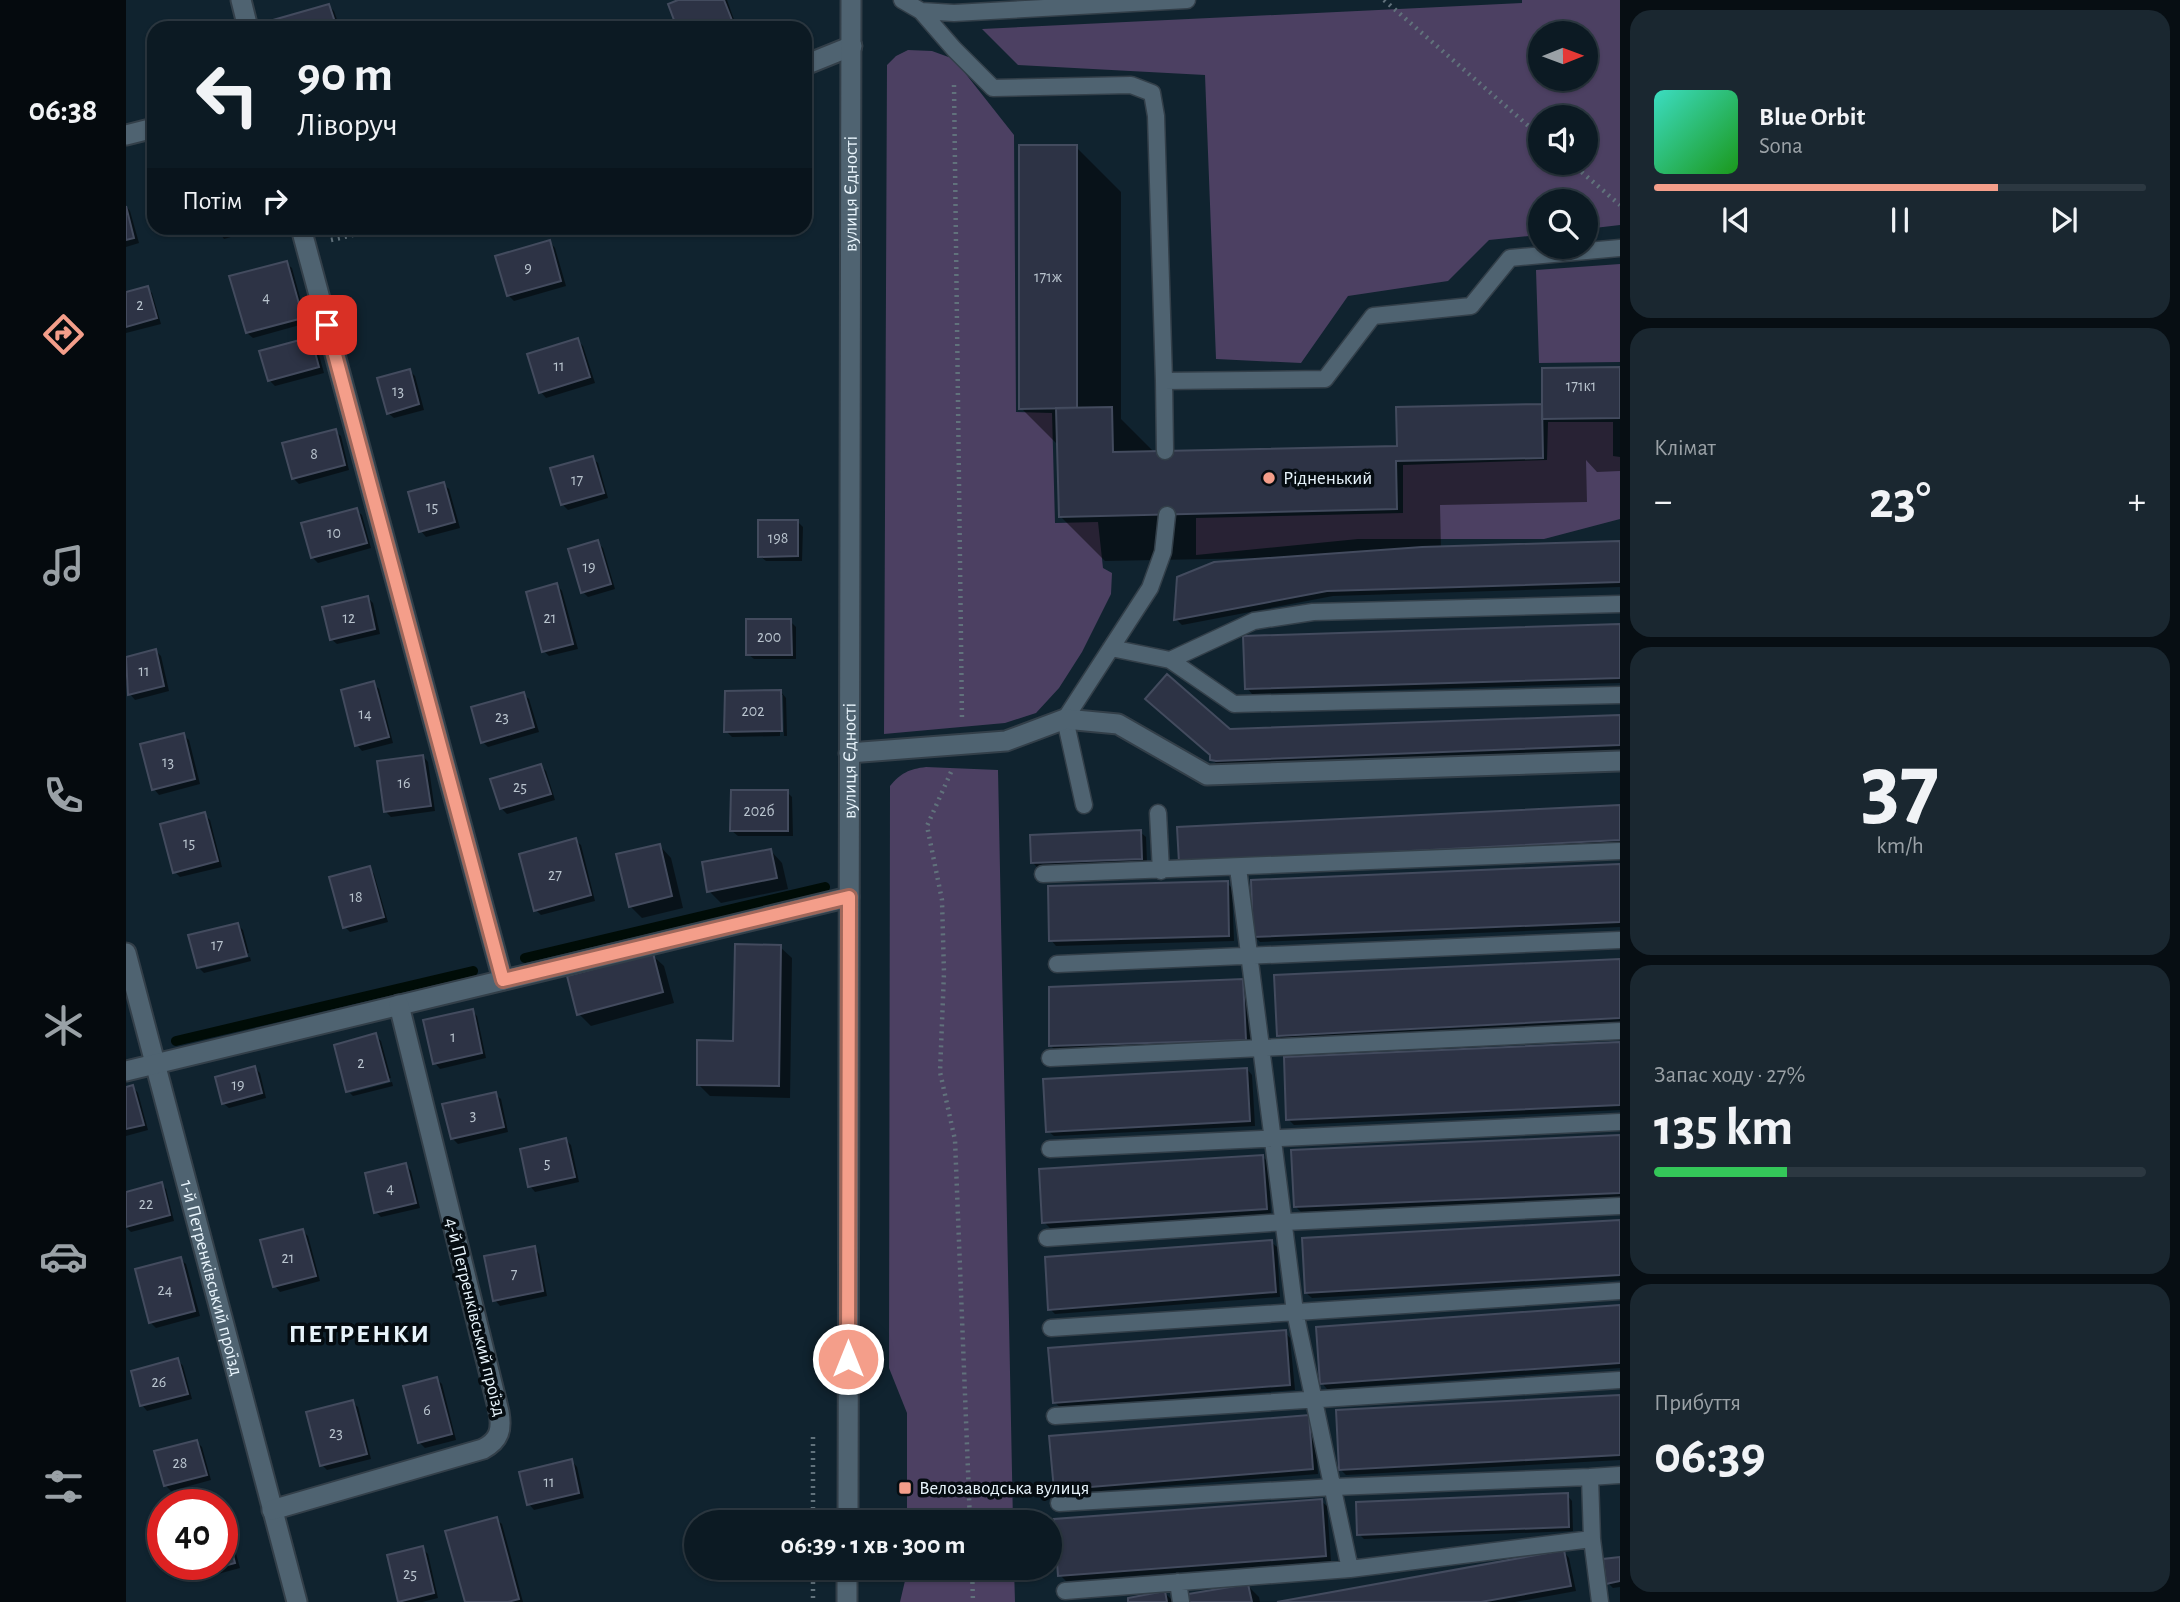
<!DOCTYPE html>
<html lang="uk">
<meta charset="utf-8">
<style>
body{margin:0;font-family:"Alegreya Sans",sans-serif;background:#1a2730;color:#f1f3f6;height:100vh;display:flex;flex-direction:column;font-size:26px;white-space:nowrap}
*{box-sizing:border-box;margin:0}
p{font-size:23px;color:#9aa1a6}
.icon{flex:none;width:38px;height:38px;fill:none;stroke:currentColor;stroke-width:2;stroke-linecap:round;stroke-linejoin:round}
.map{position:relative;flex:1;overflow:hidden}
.sheet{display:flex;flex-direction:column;gap:10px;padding:10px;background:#070e13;width:560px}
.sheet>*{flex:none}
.hud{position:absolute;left:21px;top:21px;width:665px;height:214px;border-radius:21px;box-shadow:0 2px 5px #0004,0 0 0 2px #2c3841;background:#0c1a23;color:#f1f3f6;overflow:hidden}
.needle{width:46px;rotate:89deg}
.controls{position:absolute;left:1402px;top:21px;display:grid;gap:14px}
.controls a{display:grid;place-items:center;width:70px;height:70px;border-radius:50%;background:#0c1a23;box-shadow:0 2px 5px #0004,0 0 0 2px #2c3841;font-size:35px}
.speed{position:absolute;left:21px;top:1489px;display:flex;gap:14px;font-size:35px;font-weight:700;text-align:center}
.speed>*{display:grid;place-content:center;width:91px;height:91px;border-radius:50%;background:#0c1a23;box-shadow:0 2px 5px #0004,0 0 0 2px #2c3841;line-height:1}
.speed .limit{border:10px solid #d22;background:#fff;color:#111}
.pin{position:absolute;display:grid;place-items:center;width:60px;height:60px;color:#fff;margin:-30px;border-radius:14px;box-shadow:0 4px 10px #0006}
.me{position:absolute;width:77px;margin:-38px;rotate:0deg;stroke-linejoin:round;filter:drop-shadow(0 0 5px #0008)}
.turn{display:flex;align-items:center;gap:24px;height:147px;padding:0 35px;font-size:32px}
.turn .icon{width:91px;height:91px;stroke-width:2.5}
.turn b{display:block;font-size:49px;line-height:60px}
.then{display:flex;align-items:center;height:66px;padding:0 35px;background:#0003;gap:14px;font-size:26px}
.big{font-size:52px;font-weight:700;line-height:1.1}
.sheet .widget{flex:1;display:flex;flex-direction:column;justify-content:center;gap:10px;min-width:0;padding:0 24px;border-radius:21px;background:#1a2730}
.sheet .dial{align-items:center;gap:0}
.dial b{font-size:91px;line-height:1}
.song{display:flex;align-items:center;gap:21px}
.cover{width:84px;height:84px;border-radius:10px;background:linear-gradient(135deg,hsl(170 70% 55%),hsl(120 70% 35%))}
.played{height:7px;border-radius:4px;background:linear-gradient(90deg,#f49e8a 70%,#2c3841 70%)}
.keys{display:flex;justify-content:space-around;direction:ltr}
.heat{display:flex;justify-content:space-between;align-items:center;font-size:38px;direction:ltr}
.charge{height:10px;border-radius:5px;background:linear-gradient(90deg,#34c759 27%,#2c3841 0)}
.trip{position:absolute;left:558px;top:1510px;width:378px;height:70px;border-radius:35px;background:#0c1a23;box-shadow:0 2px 5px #0004,0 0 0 2px #2c3841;font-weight:700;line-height:70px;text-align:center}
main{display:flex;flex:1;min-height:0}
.tab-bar{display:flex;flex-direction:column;width:126px;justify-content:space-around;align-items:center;background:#050a0e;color:#9aa1a6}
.tab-bar .icon{width:49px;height:49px}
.tab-bar .selected{color:#f49e8a}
.tab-bar b{font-size:32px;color:#f1f3f6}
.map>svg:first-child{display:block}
.green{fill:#4c4062;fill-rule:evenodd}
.shadow{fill:#0007}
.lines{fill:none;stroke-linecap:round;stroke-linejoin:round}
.stream{stroke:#000c07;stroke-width:10}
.building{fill:#2d3345;stroke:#434b5e;stroke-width:2}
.service-casing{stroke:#333f49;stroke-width:19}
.minor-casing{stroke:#333f49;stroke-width:23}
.tertiary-casing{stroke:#333f49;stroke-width:23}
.path{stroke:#61727c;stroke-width:4.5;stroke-dasharray:2 5;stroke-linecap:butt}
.service{stroke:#4f6371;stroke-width:16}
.minor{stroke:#4f6371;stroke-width:19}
.tertiary{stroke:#4f6371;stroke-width:19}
.route-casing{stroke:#9f675a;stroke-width:18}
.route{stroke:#f49e8a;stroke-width:12}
.poi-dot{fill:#f49e8a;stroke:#050c11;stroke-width:2.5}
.labels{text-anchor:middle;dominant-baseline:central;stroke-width:7;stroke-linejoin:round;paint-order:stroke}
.number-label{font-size:16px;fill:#b9c4ce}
.street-label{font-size:19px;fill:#e8f4fc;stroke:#050c11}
.poi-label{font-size:19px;fill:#e8f4fc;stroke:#050c11;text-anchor:start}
.district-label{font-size:26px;font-weight:bold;letter-spacing:2px;fill:#e8f4fc;stroke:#050c11}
</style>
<main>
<nav class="tab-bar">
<b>06:38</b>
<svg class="icon selected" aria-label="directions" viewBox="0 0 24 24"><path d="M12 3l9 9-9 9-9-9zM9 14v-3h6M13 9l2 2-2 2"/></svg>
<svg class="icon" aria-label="music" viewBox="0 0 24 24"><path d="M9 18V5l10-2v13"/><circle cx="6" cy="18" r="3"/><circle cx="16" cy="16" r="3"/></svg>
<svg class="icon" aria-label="phone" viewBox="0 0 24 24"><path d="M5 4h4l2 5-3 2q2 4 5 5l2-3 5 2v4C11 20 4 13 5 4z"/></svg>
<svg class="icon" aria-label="climate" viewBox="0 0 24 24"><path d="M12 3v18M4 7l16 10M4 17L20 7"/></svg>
<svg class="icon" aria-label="car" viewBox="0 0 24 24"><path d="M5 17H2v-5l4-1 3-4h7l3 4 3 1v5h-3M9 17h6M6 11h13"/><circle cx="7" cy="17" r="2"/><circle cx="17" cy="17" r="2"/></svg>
<svg class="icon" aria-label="filters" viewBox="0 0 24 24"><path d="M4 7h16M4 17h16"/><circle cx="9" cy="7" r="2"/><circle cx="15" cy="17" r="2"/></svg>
</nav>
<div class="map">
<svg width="1494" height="1602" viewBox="0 0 1494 1602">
<rect width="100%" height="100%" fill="#10232f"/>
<path class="green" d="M1396 0H1494V225L1460 229V201H1414V235L1363 240 1322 281 1222 296 1175 363 1090 359 1079 75 892 65 856 29 1396 3ZM1460 33V79H1414V33ZM1460 117V163H1414V117Z
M782 50 806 51 828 59 888 135 890 412 926 413 929 523 972 522 977 568 986 573 985 594 956 652 933 688 910 713 879 723 758 734 761 65 770 56Z
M1494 264V362L1413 363 1410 270Z
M1422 422H1487V456L1494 457V519L1418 539H1232L1070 555V518L1277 513V465L1421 460Z
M800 767 872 770 887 1522H781V1413L763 1368 764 786C775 773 783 769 800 767Z
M782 1568H888L889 1602H774Z"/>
<path class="shadow" d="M558 0H601L611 28H553Z
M203 6 208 11 214 28H151Z
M950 147 995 192V419L1029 453 1273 448 1418 408V370L1494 369V471L1471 472 1460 460 1461 502 1314 505 1315 548 1494 542V587L1207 596 1056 625 1050 619 1134 561V558L979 561 934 516 933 446 895 408Z
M0 206 4 211 13 243 0 247Z
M90 228H131L132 229 98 239Z
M207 228H243L213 235Z
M424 242 429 248 440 286 388 301 383 296 372 257Z
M160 263 166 268 181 323 127 338 121 333Z
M21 288 26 293 35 324 0 333V293Z
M185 339 190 344 198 373 149 386 143 380Z
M451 340 457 346 469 383 420 398 415 392Z
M284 371 289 376 298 410 268 418 262 413Z
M209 431 215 436 223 470 173 484 167 478Z
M466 458 472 463 482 498 442 510 436 504Z
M317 484 323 489 334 528 300 537 295 531Z
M230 510 236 515 245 548 192 563 186 557Z
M671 521 677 527 676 561H640L634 556Z
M471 542 477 548 489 589 462 597 457 592Z
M431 585 436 591 452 649 423 656 418 651Z
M242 598 247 603 254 634 211 644 205 639Z
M664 621 670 627V659H628L622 654Z
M1494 626V683L1126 694 1121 688 1119 638Z
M30 651 35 656 43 691 9 700 4 694 0 681V658Z
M247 683 253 689 267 743 236 751 231 745Z
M655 692 660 698 661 736H658L657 695H654V736L606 737 600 731Z
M397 694 403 699 413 732 362 747 357 742Z
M1494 716V750L1091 764 1085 759 1103 731Z
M57 735 63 740 74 784 33 795 28 789Z
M297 756 302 762 309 811 265 817 260 812Z
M415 766 420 771 429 800 381 814 375 808Z
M661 792 666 797 667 836H612L606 831Z
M1494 806V845L1060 868 1053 829Z
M78 814 84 820 96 867 54 877 49 872Z
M1014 832 1020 837 1021 863 912 868 906 862Z
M449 840 455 845 469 901 415 915 410 910Z
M534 846 545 858 557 908 516 918 504 906Z
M645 851 656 863 662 889 595 903 583 891Z
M1494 866V927L1134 942 1129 937 1127 881Z
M243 868 248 874 262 922 224 932 219 927Z
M1101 883 1106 888 1108 941 930 946 925 940Z
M112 925 117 930 123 953 73 966V969L64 936Z
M654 947 666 958 664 1098 584 1096 572 1084 609 1043Z
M526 955 538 966 548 1003 465 1026 453 1014Z
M124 957 125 961 78 973 74 969Z
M1494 961V1023L1158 1041 1152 1035 1150 977Z
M1116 981 1122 987 1125 1045 930 1051 924 1045Z
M346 1011 351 1016 360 1058 314 1069 309 1063Z
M249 1035 255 1041 265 1078 223 1089V1092L222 1091Z
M1494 1044V1110L1168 1125 1162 1119 1159 1059Z
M129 1068 134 1073 140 1098 103 1108 97 1103Z
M1121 1069 1126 1075 1129 1126 928 1136 922 1131Z
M266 1082 267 1086 227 1096 224 1093Z
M7 1087 12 1093 22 1130 0 1136V1089Z
M369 1094 375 1099 382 1132 332 1144 326 1138Z
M1494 1137V1198L1175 1212 1170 1207 1167 1152Z
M440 1140 445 1145 453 1182 409 1192 404 1186Z
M1137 1157 1142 1162 1145 1214 924 1228 918 1222Z
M280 1165 285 1171 294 1208 255 1217 250 1212Z
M35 1184 40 1189 48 1221 5 1232 0 1227V1193Z
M1494 1221V1280L1186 1298 1180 1293 1177 1240Z
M176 1230 182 1236 194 1281 154 1292 149 1286Z
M1145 1242 1151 1247 1154 1297 929 1314 924 1309Z
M408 1248 413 1254 421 1296 374 1306 369 1300Z
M54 1259 60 1264 74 1316 30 1328 25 1323 11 1270Z
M1494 1307V1368L1201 1389 1196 1383 1192 1328Z
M1159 1332 1164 1338 1169 1390 934 1407 928 1402Z
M52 1360 57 1366 66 1399 21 1411 16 1405Z
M311 1379 316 1384 330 1440 299 1448 293 1442Z
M1494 1397V1460L1220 1475 1215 1470 1212 1412Z
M226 1402 232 1407 245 1459 201 1470 196 1465Z
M1182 1417 1188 1422 1192 1474 935 1494 929 1489Z
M71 1442 76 1447 85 1480 45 1491 39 1485Z
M446 1461 451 1467 458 1498 408 1510 403 1504Z
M1441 1495 1446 1501 1447 1531 1238 1539 1233 1534Z
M1195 1501 1201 1506 1205 1561 940 1581 934 1575Z
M370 1519 376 1524 397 1602H341Z
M101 1534 106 1539 114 1568 73 1579 67 1574 96 1564Z
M296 1548 302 1554 312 1598 296 1602H275L273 1601Z
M1438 1552 1443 1558 1450 1591 1389 1602H1153Z
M1494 1558V1587L1487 1588 1482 1583 1479 1561Z
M1121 1585 1133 1597 1134 1602H1065Z
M1039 1593 1048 1602H1004Z"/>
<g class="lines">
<path class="stream" d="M399 958 699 887
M50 1041 347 971"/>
</g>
<path class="building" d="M552 0H598L607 23 592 28H551L542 4Z
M203 4 211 28H149L147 20Z
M893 145H951V408L893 409Z
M0 206 8 238 0 240Z
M424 240 435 281 381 296 369 256Z
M161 261 177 318 120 333 103 276Z
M22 286 31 318 0 327V292Z
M185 337 193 367 142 381 133 351Z
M452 338 464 377 413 393 401 354Z
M1494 367V418L1416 419V368Z
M284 369 293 404 261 414 251 378Z
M1416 404 1417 458 1270 461 1271 509 933 517 930 408 986 407 987 452 1271 446 1270 407Z
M210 429 219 465 166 479 156 443Z
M467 456 478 493 435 505 424 468Z
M318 482 329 522 293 532 282 492Z
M231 508 241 543 185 558 175 523Z
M632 520H672V556L632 557Z
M472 540 485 584 455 593 442 549Z
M1494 541V582L1201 591 1048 620 1051 577 1088 562 1296 547Z
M431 583 447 644 416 652 400 592Z
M242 596 249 629 204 640 196 607Z
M620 619H665L666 655H620Z
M1494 624V678L1119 689 1117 636Z
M30 649 38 686 2 695 0 657Z
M1041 674 1104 729 1494 715V745L1090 761 1084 760V755L1019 699Z
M248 681 263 737 229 746 215 690Z
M655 690 656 731 598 732 599 691Z
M398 692 408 727 355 743 345 707Z
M58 733 69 779 26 790 14 744Z
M297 755 305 806 258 812 251 761Z
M415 764 425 794 374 809 364 779Z
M605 790H662V831H604Z
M1494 805V840L1053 863 1051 827Z
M79 812 92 861 47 873 34 824Z
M1015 830 1016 859 905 863 904 835Z
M450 838 465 895 408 911 393 854Z
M534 844 546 896 503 907 490 854Z
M645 849 651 878 581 892 576 862Z
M1494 864V922L1127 937 1125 880Z
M244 866 258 917 217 928 203 877Z
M1102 881 1103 936 923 941 922 886Z
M112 923 121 956 71 968 62 935Z
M609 944 655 945 653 1086 571 1085V1040L607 1041Z
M527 953 537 992 451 1015 441 976Z
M1494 959V1018L1151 1036 1148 975Z
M1117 979 1120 1040 923 1046V987Z
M347 1009 356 1053 307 1064 297 1020Z
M250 1033 263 1081 220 1092 208 1045Z
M1494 1042V1105L1160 1120 1158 1057Z
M129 1066 136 1093 96 1104 89 1077Z
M1121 1068 1124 1121 920 1132 917 1079Z
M7 1085 18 1125 0 1129V1087Z
M370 1092 378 1127 325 1139 316 1104Z
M1494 1135V1193L1168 1207 1165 1150Z
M440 1138 449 1177 402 1187 394 1149Z
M1137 1155 1141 1209 916 1223 913 1169Z
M280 1163 290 1203 248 1213 239 1173Z
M36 1182 44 1215 0 1227V1192Z
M1494 1220V1275L1179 1293 1176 1238Z
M177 1229 190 1276 147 1287 134 1240Z
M1146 1240 1150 1292 922 1310 919 1257Z
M409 1246 417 1291 367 1301 358 1256Z
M55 1257 69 1311 23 1323 9 1269Z
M1494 1305V1363L1194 1384 1190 1327Z
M1160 1330 1164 1385 927 1403 922 1348Z
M52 1358 62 1394 14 1406 5 1371Z
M311 1377 326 1434 292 1443 277 1386Z
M1494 1395V1455L1213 1470 1210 1410Z
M227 1400 241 1454 194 1466 180 1412Z
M1183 1415 1187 1469 928 1490 923 1436Z
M71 1440 81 1475 38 1486 28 1451Z
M446 1459 453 1493 401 1505 393 1472Z
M1442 1493 1443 1527 1231 1535 1230 1502Z
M1196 1499 1200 1556 932 1576 928 1519Z
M371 1517 393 1599 382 1602H339L319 1531Z
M101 1532 109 1563 66 1574 63 1564H96V1533Z
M297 1546 308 1593 272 1602 261 1555Z
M1438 1550 1445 1586 1355 1602H1151Z
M1494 1557V1581L1480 1584 1477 1559Z
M1122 1584 1126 1602H1063L1062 1594Z
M1039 1591 1041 1602H1002V1598Z"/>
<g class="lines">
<defs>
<path id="service" d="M776 0 795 11 828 49 867 88 1005 85 1026 93 1030 116 1038 381 1199 379 1247 316 1345 306 1384 258 1494 248
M795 11 828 13 1061 0
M1038 381 1039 451
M985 648 1044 660 1108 704 1494 695
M1044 660 1128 621 1187 612 1494 604
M958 805 939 719 1024 588 1037 552 1041 515
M1032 813 1035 871
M1112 868 1169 1312 1224 1569
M917 874 1494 851
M931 964 1494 940
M924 1058 1494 1031
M924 1149 1494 1122
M921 1238 1159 1222 1494 1206
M925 1328 1494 1291
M929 1416 1494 1380
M933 1503 1208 1487 1464 1477
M1052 1582 1055 1602
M939 1591 1224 1569 1466 1539
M1474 1602 1466 1539 1464 1477 1494 1475"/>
<g id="minor">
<path d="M115 0 122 28"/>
<path d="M679 65 726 46"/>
<path d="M0 135 28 128"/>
<path d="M175 228 377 980"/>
<path d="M723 753 880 741 939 719 992 724 1081 775 1494 761"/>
<path id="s1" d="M0 953 171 1602"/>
<path d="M0 1071 723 897"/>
<path d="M146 1510 357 1449C374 1440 376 1429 373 1412L273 1005"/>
</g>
<g id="tertiary">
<path id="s2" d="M722 1522 725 0"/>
<path d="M721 1602V1568"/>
</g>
</defs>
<use href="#service" class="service-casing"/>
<use href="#minor" class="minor-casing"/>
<use href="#tertiary" class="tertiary-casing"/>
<path class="path" d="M1258 0 1414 136
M828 85 836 720
M1445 163 1494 205
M205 240 258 228
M825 772 801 826 816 900 818 973 814 1072 829 1140 844 1522
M687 1437V1522
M687 1568V1602
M846 1568 847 1602"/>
<use href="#service" class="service"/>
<use href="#minor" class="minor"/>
<use href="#tertiary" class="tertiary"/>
</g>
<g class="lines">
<defs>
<path id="route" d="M201 325 377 980 723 897 722 1359"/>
</defs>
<use href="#route" class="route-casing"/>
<use href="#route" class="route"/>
</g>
<g class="poi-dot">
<circle cx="1143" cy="478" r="7"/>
<rect x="772" y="1481" width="14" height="14" rx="3.5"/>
</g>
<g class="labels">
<g class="number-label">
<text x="402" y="268">9</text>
<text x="922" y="277">171ж</text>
<text x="140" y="297">4</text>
<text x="14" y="305">2</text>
<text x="433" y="366">11</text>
<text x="1455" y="386">171к1</text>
<text x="272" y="391">13</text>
<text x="188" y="454">8</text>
<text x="451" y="480">17</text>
<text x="306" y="507">15</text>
<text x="208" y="533">10</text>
<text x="652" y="538">198</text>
<text x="463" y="567">19</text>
<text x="223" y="618">12</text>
<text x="424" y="618">21</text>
<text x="643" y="637">200</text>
<text x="18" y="671">11</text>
<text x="627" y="711">202</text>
<text x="239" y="714">14</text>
<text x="376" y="717">23</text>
<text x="42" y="762">13</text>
<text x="278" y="783">16</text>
<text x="394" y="787">25</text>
<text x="633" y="811">202б</text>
<text x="63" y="843">15</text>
<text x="429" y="875">27</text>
<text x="230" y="897">18</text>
<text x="91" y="945">17</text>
<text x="327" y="1037">1</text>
<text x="235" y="1063">2</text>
<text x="112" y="1085">19</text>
<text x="347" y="1115">3</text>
<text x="421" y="1163">5</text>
<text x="264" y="1188">4</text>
<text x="20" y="1204">22</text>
<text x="162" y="1258">21</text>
<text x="388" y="1274">7</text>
<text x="39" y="1290">24</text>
<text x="33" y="1382">26</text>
<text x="301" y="1410">6</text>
<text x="210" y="1433">23</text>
<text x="54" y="1463">28</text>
<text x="423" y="1482">11</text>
<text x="284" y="1574">25</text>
</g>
<g class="street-label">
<text stroke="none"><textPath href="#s2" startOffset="1328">вулиця Єдності</textPath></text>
<text stroke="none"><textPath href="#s2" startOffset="761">вулиця Єдності</textPath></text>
<text stroke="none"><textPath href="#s1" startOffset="336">1-й Петренківський проїзд</textPath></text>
<text transform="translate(349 1317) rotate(76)">4-й Петренківський проїзд</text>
</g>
<g class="poi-label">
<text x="1157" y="478">Рідненький</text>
<text x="793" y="1488">Велозаводська вулиця</text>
</g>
<g class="district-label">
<text x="234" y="1334">ПЕТРЕНКИ</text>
</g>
</g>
</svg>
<div class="controls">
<a><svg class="needle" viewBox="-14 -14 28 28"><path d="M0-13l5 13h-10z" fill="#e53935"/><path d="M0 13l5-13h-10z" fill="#9aa1a6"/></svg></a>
<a><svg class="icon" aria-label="sound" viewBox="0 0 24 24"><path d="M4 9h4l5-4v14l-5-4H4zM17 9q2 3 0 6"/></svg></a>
<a><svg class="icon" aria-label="search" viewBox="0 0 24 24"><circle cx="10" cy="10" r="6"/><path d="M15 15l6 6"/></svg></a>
</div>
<div class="speed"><div class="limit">40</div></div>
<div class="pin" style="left:201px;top:325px;background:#d93025"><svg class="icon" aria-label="arrive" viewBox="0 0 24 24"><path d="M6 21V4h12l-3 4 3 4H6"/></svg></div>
<svg class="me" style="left:722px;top:1359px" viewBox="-20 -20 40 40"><circle r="17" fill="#f49e8a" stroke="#fff" stroke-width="3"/><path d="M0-11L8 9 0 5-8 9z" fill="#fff"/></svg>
<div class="trip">06:39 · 1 хв · 300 m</div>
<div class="hud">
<div class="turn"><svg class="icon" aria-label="left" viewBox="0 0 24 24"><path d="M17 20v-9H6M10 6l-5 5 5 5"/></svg><div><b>90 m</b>Ліворуч</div></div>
<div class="then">Потім<svg class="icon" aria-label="right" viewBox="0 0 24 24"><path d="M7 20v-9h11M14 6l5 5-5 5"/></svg></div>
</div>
</div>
<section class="sheet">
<div class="widget">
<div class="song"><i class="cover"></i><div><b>Blue Orbit</b><p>Sona</p></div></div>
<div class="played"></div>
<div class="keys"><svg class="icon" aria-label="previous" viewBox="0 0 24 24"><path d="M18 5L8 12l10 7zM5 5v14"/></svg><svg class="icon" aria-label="pause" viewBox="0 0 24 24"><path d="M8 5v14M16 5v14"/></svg><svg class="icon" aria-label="next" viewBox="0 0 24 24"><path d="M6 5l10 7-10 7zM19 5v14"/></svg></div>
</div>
<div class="widget"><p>Клімат</p>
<div class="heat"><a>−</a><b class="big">23°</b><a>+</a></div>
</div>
<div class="widget dial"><b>37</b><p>km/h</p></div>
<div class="widget"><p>Запас ходу · 27%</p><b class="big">135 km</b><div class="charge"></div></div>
<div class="widget"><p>Прибуття</p><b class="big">06:39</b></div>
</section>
</main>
